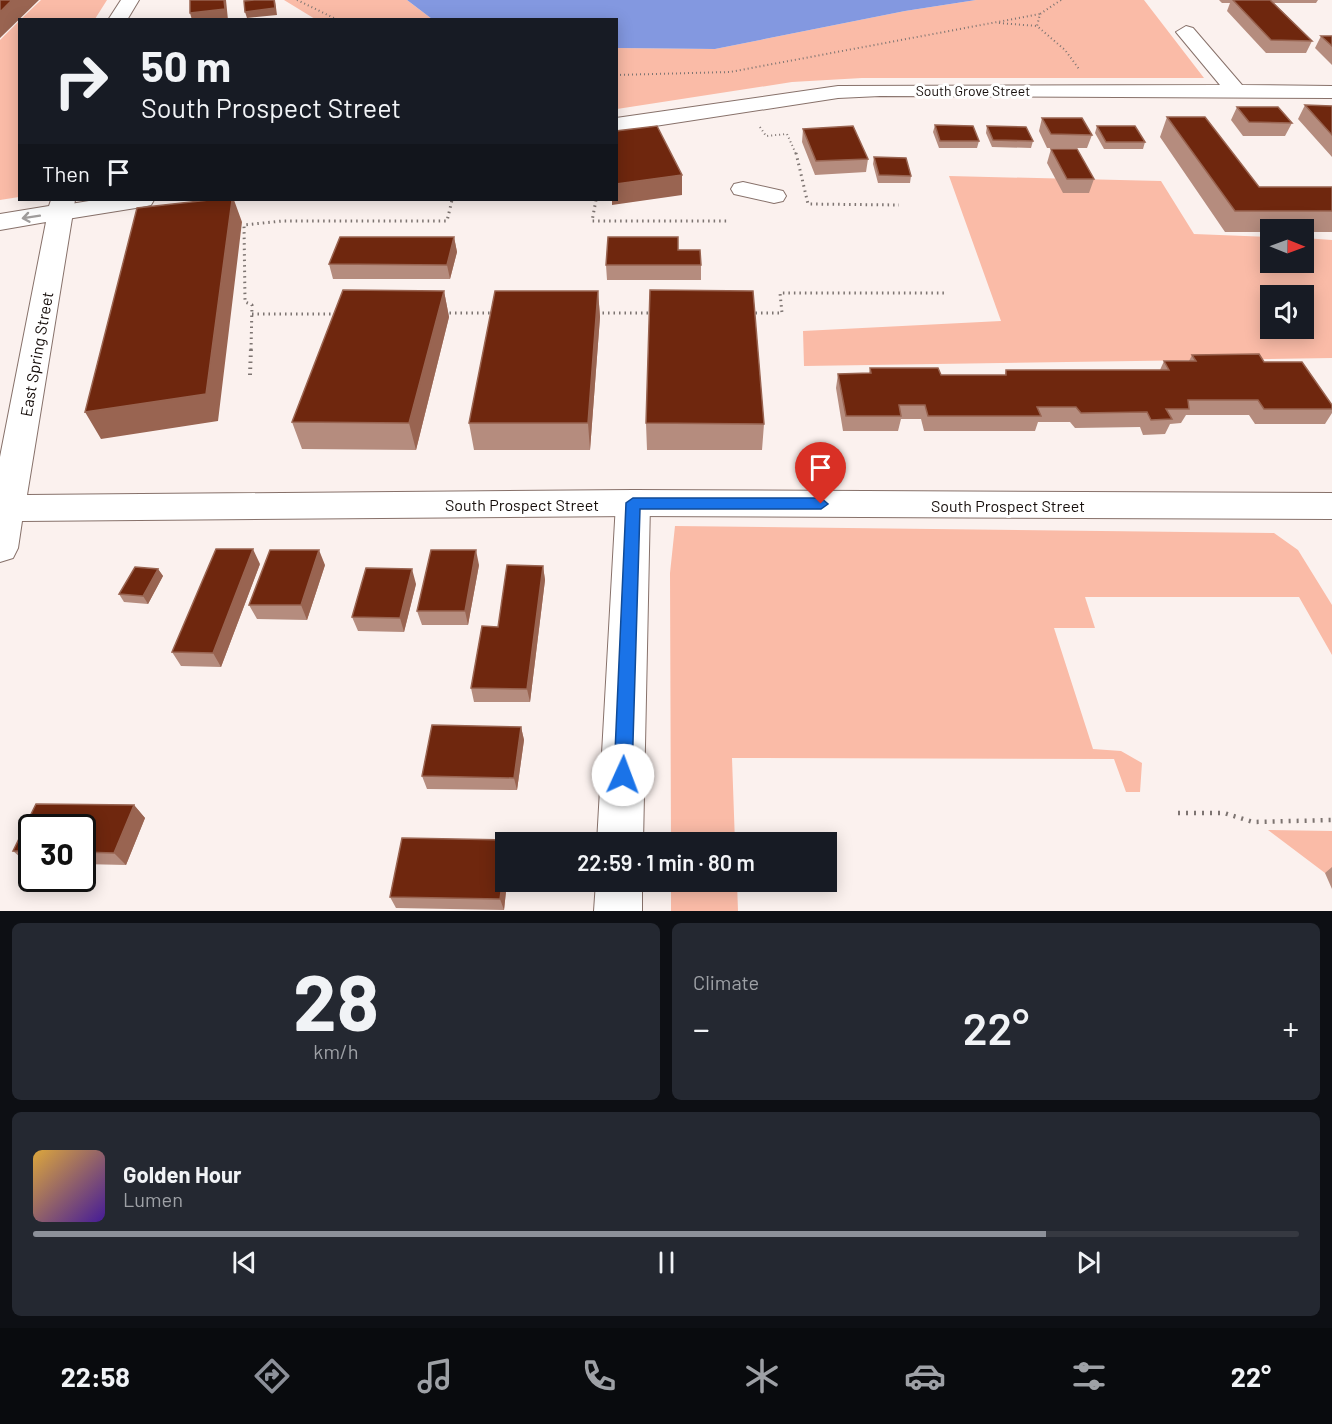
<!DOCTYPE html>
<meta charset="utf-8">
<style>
body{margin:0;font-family:Barlow,sans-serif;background:#242831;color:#f1f3f6;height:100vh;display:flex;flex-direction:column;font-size:22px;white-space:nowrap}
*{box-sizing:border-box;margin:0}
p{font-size:20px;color:#9ea1a6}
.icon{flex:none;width:33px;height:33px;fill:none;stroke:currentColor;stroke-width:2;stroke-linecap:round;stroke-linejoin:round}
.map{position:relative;height:911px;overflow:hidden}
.sheet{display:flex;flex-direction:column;gap:12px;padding:12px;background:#0d0f14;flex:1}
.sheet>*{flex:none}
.banner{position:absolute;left:18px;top:18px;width:600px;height:183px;border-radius:0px;box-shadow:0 3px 15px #0003;background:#171b24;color:#f1f3f6;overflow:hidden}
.needle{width:39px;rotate:91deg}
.tools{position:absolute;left:1260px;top:219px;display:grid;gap:12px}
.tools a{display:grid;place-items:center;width:54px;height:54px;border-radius:0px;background:#171b24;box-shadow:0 3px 15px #0003;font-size:30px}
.speed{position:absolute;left:18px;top:814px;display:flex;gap:12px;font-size:30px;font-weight:700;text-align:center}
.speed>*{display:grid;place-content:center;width:78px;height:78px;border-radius:50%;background:#171b24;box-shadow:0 3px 15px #0003;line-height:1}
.speed .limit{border:3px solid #111;border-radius:9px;background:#fff;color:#111}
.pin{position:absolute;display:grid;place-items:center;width:51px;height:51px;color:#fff;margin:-62px -26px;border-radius:50% 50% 50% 0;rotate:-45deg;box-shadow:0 0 6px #0007}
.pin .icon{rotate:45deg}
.me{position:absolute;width:66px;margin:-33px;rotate:2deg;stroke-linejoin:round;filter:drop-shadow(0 0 4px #0008)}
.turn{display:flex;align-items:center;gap:21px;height:126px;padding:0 24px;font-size:27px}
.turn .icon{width:78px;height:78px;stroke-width:2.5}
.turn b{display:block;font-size:42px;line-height:51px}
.then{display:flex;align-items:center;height:57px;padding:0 24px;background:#0003;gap:12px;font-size:22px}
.big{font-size:45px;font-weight:600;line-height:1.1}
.sheet .widget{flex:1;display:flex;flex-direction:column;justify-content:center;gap:9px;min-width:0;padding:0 21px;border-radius:9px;background:#242831}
.sheet .dial{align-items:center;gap:0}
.dial b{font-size:78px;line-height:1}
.song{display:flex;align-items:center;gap:18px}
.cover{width:72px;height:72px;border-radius:9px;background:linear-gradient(135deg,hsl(40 70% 55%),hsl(260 70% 35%))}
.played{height:6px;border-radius:3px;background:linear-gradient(90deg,#8c9099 80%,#363941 80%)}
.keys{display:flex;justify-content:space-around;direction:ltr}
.heat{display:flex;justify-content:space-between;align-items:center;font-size:33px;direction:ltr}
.sheet .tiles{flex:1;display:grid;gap:12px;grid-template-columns:1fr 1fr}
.widget:last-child{grid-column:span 2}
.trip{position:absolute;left:495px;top:832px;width:342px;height:60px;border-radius:0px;background:#171b24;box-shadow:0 3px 15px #0003;font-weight:600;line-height:60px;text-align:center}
.dock{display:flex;height:96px;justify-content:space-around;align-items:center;background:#090b0e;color:#9ea1a6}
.dock .icon{width:42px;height:42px}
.dock .current{color:#8c9099}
.dock b{font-size:27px;color:#f1f3f6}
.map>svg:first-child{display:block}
.green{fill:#fabba7;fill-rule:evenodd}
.water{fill:#8398e0}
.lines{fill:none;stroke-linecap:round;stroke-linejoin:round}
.minor-casing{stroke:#87716a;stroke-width:2}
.major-casing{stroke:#87716a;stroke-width:2}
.path-far3{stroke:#7d7471;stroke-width:2;stroke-dasharray:1 3;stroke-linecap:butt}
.path-far2{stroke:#7d7471;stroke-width:3;stroke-dasharray:1.5 4;stroke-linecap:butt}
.path-far1{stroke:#7d7471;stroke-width:4;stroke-dasharray:1.5 4.5;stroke-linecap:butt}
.path{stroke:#7d7471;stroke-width:4.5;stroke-dasharray:2 6;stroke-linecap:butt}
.minor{fill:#fff;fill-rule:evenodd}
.major{fill:#fff;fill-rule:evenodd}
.wall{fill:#b58c7e}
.shaded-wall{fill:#996451}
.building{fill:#6f270e;stroke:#996451;stroke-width:1.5}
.oneway{stroke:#a19e9d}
.route{fill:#1a73e8;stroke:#114b97;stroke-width:1.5}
.labels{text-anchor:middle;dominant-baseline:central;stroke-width:6;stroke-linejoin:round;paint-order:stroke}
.far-street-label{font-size:14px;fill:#150d0a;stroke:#fff}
.street-label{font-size:16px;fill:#150d0a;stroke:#fff}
</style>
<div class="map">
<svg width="1332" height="911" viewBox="0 0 1332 911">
<rect width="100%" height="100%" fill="#fbf1ee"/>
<path class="green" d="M41 0H107L95 19H21Z
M284 0H407L432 19H315Z
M976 0H1144L1204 78H862L792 82 617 109V48L715 49 905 11Z
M19 21V197L0 200V40Z
M949 176 1161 181 1194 234 1270 237V262H1304V238L1332 240V358L804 366 803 331 1001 321ZM1270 296H1304V328H1270Z
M675 526 1274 533 1298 550 1332 605V655L1299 597H1085L1095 628H1054L1093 749 1121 751 1142 763 1140 792H1126L1114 759 732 758 735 843H671L670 573Z
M1268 830 1332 831V873H1325Z
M671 882H737L738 911H671Z"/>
<path class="water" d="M407 0H976L905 11 715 49 617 48 616 20 432 19Z"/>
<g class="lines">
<defs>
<path id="minor" d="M1186 26 1193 28 1242 85 1332 86V98L880 96 838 98 616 132V118L838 86 1220 85 1176 32Z
M743 182 783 191 786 196 783 201 774 203 734 194 731 189 734 184Z
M95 200H154L151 205 142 207 61 220 52 217 48 212 52 207Z
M633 490 645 494 650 503 643 843H597L616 503 621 494Z
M596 882H642V911H594Z"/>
<path id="major" d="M121 0H139L127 20H108Z
M51 200H75L27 495 633 490 1332 493V519L633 516 22 521 18 548 13 558 0 562V457L46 222 0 230V214L49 206Z"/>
</defs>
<use href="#minor" class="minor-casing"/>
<use href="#major" class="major-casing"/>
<path class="path-far3" d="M297 0 338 20
M1061 0 1040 14 1037 26 1065 50 1079 69
M999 23 1037 26
M616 75 730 72 1040 14
M760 127 766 136 787 134 796 154"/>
<path class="path-far2" d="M796 153 808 204 899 205
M596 200 592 221H730
M444 313H494
M597 313H653
M750 313H782L780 293H944
M252 314H338
M251 350 252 305 245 302 244 225 282 221H447L452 200"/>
<path class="path-far1" d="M250 375 251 348"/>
<path class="path" d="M1178 813H1224L1253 822 1332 820"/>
<use href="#minor" class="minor"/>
<use href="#major" class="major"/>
</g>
<path class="wall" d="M1219 0H1318L1316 3H1274L1312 41 1306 53H1266L1227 11 1230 3H1222Z
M1321 36H1332V65L1315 48Z
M1305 105 1332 106V157L1298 119Z
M1237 107 1292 123 1285 136H1243L1231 120Z
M1167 117 1259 187H1332V232H1304V230H1270V232H1225L1160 137Z
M1042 118 1092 135 1087 148H1047L1039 131Z
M935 125 979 141 977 148H939L933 132Z
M987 126 1033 141 1031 148 992 147 986 133Z
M1097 126 1145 142 1143 149H1104L1095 133Z
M803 129 868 159 866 172 815 175 802 142Z
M1051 149 1094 179 1089 193H1063L1047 163Z
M874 157 911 176 910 183H878L873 164Z
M454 237 457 252 450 279H333L329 264Z
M678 250 701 265V280H607L606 265Z
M444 291 449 317 416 450 302 449 292 422Z
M598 291 600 317 590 450H474L469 423Z
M1192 355 1264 362 1332 405V413L1325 424H1255L1249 415H1186L1181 423 1170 424 1165 434 1143 435 1140 427 1075 428 1070 422H1038L1035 431H924L921 419H901L898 431H843L836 388 838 374 869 373 870 368 941 375H1005L1006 370H1160L1164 361H1189Z
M646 423 764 424 762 450H647Z
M260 564 221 667 181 666 172 652Z
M325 565 307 620 257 619 249 605Z
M479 565 468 625H422L417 611Z
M543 566 545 580 530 702H474L471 688 498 627Z
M158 569 163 576 148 604 124 602 119 594Z
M416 584 404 632 358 631 352 617Z
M521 727 524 740 517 790 427 789 422 776Z
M36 804 134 805 145 818 126 865 82 864V828H32V863H27L13 851Z
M508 840V843H506V882H507L504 910 396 908 390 897Z
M1332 867V889L1325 873Z"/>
<path class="shaded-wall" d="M12 0H39L0 38V12Z
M224 0H226L228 20H192L190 13Z
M275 0 277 15 247 18 245 12Z
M682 175V195L612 205V200H616V184Z
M232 200H234L242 222 218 421 101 439 85 412Z
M454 237 457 252 450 279 447 265Z
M444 291 449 317 416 450 409 423Z
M598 291 600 317 590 450 588 423Z
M253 549 260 564 221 667 213 653Z
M319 550 325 565 307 620 301 605Z
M476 550 479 565 468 625 465 611Z
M543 566 545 580 530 702 527 689Z
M158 569 163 576 148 604 143 596Z
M412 569 416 584 404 632 400 618Z
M521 727 524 740 517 790 514 778Z
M134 805 145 818 126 865 114 853Z
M506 856V882H507L504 910 500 899Z"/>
<path class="building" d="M0 0H12L0 12Z
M190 0H224L225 9 190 13Z
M254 0H274L275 8 245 12 244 1Z
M1233 0H1270L1312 41 1271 40Z
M1321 36H1332V46Z
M1305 105 1332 106V135Z
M1237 107H1278L1292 123 1249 122Z
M1167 117H1205L1259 187H1332V211H1235Z
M1042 118H1082L1092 135 1051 134Z
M935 125 973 126 979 141H940Z
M657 126 682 175 616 184V131Z
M853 126 868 159 816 161 803 129Z
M987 126 1026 127 1033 141 993 140Z
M1097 126H1135L1145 142H1106Z
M1051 149H1077L1094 179H1067Z
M874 157 906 158 911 176 879 175Z
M209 200H232L206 394 85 412 137 208Z
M340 237H454L447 265 329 264Z
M608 237H678V250H700L701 265H606Z
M343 290 444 291 409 423 292 422Z
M650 290 753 291 764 424 646 423Z
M495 291H598L588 423H469Z
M1259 354 1264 362H1302L1332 405V409H1264L1258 400H1188L1189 409H1166L1172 419 1151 420 1147 412 1081 413 1076 407H1037L1041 416H928L925 405H899L901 416H846L838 374 871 373 870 368H938L941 375H1006V370H1169L1164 361H1196L1192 355Z
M216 549H253L213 653 172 652Z
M270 550H319L301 605H249Z
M431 550H476L465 611H417Z
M507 565 543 566 527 689 471 688 482 626 498 627Z
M135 567 158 569 143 596 119 594Z
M366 568 412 569 400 618 352 617Z
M432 725 521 727 514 778 422 776Z
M36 804 134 805 114 853 82 852V828H32V851H13Z
M402 838 508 840 507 843H506V856L500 899 390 897Z"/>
<defs><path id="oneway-shaft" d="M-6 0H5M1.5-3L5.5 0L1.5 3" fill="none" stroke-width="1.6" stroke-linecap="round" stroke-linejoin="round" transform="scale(1.5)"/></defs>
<use class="oneway" href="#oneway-shaft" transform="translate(31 217) rotate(171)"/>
<path class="route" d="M633 498H821L828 504 821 509H640L632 775 629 781 623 783 616 781 614 775 626 503Z"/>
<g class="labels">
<g class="far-street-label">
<text x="973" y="90">South Grove Street</text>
</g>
<g class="street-label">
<text transform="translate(36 354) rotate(-80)">East Spring Street</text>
<text x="522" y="504">South Prospect Street</text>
<text x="1008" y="505">South Prospect Street</text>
</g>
</g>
</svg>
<div class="tools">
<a><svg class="needle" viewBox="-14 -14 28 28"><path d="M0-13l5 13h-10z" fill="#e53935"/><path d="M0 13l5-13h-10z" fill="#9ea1a6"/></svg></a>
<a><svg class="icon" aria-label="sound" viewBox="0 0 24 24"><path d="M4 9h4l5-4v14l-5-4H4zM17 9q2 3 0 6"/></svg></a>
</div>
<div class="speed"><div class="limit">30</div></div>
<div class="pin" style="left:821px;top:504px;background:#d93025"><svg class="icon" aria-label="arrive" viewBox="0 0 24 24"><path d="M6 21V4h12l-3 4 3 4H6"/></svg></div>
<svg class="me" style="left:623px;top:775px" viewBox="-20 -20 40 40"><circle r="19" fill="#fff"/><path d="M0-13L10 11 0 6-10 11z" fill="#1a73e8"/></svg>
<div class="trip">22:59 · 1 min · 80 m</div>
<div class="banner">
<div class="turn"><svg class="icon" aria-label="right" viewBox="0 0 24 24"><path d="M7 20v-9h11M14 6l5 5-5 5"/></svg><div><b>50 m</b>South Prospect Street</div></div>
<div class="then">Then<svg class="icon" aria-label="arrive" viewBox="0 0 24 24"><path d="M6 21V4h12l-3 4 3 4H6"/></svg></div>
</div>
</div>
<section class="sheet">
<div class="tiles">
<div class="widget dial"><b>28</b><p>km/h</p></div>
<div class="widget"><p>Climate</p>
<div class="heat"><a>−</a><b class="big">22°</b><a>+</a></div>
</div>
<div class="widget">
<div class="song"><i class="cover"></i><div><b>Golden Hour</b><p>Lumen</p></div></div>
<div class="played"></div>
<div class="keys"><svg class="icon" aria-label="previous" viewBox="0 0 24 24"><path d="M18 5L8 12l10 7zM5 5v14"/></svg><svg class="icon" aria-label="pause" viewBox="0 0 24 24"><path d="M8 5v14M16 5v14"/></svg><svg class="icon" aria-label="next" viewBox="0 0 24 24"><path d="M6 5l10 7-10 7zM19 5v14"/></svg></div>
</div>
</div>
</section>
<nav class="dock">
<b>22:58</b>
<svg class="icon current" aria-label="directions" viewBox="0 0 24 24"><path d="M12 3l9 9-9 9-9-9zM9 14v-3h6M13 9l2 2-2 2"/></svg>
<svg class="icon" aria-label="music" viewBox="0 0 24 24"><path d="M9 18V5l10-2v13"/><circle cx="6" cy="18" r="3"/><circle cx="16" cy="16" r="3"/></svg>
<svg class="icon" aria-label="phone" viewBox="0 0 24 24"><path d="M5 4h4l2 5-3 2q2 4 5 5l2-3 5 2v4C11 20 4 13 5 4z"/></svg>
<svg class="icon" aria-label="climate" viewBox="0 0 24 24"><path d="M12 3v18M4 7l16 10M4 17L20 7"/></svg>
<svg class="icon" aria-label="car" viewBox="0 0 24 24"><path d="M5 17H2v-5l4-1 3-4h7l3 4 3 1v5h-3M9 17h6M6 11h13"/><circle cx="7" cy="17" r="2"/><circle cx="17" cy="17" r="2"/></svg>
<svg class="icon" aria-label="filters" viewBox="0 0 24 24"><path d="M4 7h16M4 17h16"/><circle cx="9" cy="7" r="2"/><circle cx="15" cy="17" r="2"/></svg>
<b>22°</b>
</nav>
